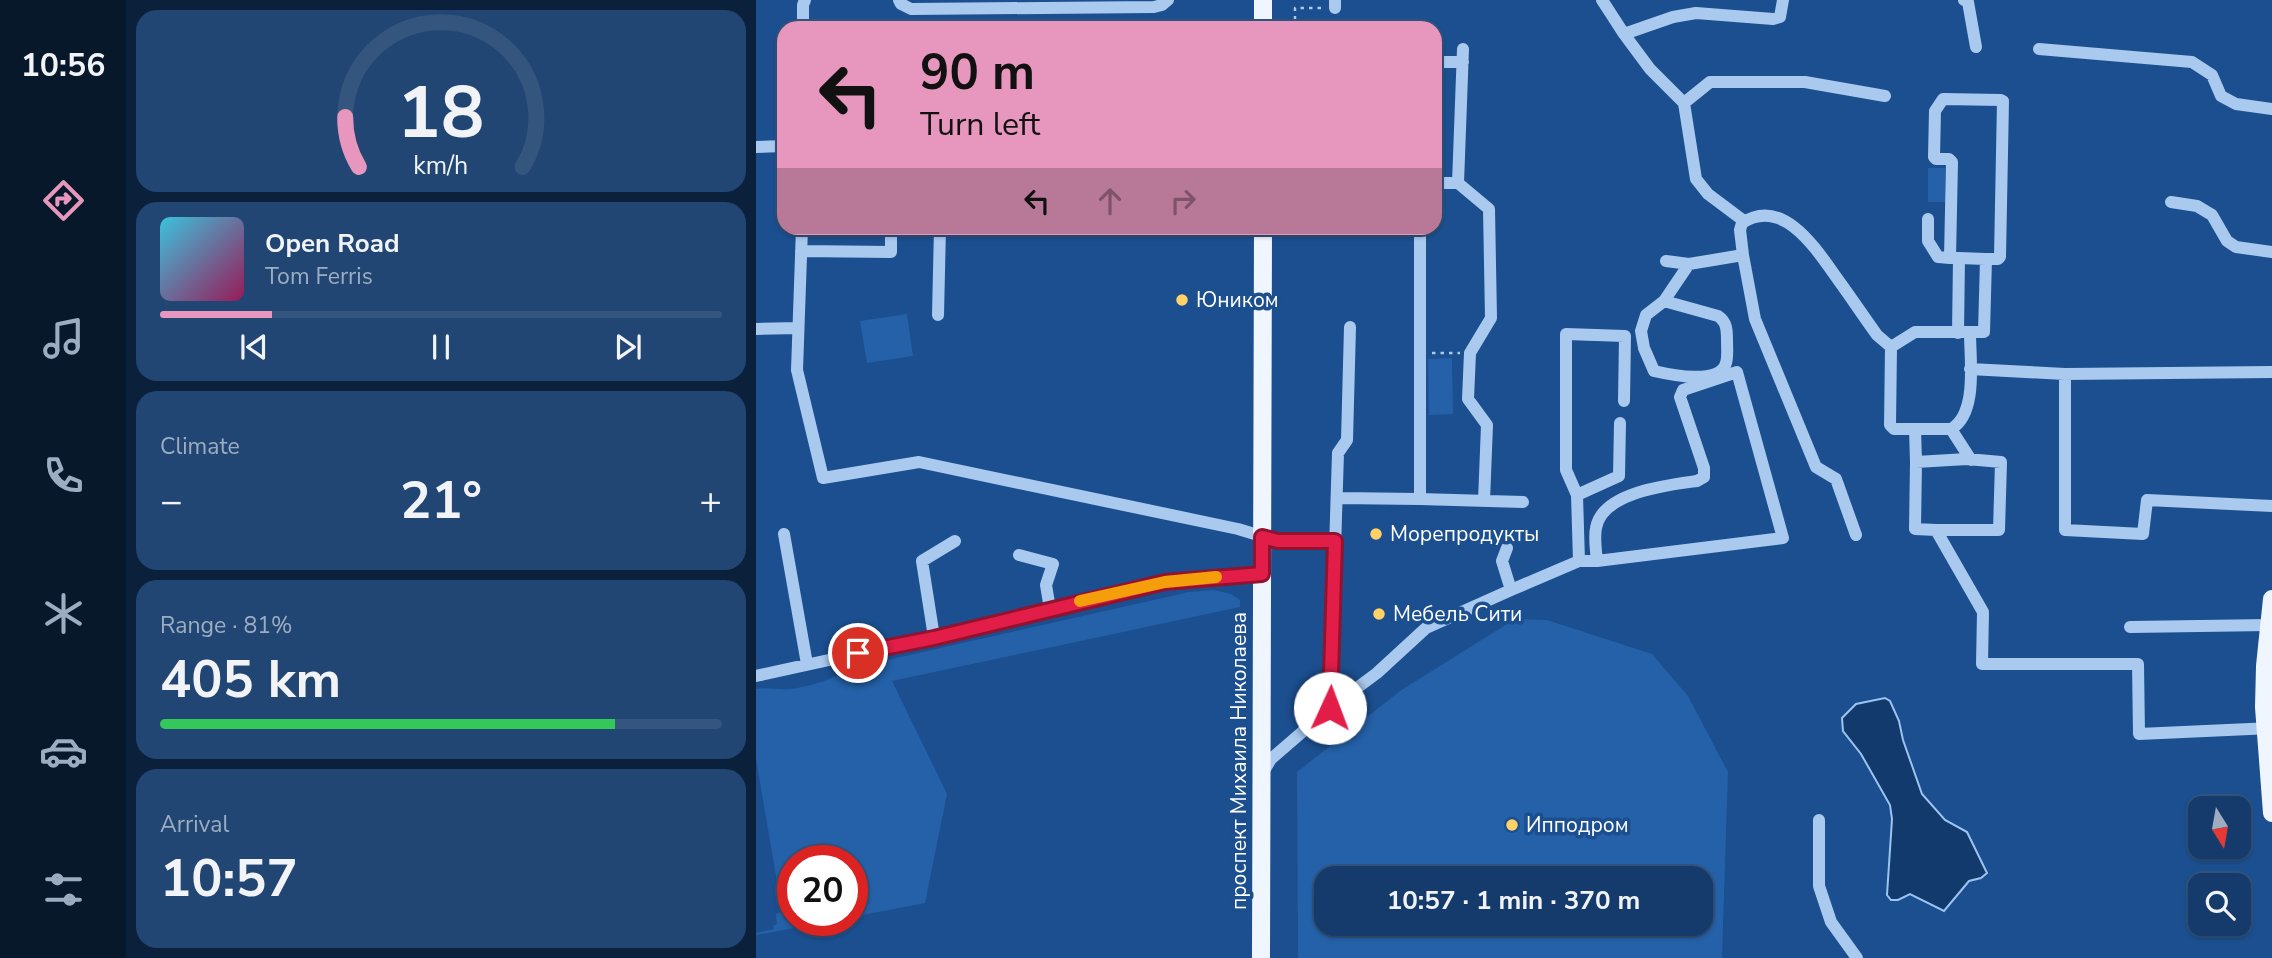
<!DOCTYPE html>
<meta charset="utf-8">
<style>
body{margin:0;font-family:"Nunito Sans",sans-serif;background:#214673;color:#f1f3f6;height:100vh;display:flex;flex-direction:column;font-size:26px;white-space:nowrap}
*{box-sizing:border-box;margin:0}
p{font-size:23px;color:#9dadc1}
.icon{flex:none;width:38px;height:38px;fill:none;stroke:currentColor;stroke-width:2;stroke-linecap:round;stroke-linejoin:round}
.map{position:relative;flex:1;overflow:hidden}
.drawer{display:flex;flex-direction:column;gap:10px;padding:10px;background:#0b203b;width:630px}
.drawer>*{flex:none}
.guide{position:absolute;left:21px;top:21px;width:665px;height:214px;border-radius:21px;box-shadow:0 2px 5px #0004,0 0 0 2px #33557e;background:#e797bd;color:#111;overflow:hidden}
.needle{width:46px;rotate:169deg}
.controls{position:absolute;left:1432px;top:796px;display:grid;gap:14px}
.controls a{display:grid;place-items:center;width:63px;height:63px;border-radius:14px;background:#143b6b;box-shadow:0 2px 5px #0004,0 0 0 2px #33557e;font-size:35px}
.speed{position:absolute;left:21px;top:845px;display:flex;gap:14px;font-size:35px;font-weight:700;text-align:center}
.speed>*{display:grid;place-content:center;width:91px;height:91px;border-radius:50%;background:#143b6b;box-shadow:0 2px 5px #0004,0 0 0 2px #33557e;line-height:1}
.speed .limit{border:10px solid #d22;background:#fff;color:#111}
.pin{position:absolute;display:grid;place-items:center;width:60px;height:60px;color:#fff;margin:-30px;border:4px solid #fff;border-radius:50%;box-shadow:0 2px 7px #0007}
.me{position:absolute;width:77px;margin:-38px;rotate:2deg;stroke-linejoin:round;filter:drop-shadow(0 0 5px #0008)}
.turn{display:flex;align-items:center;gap:24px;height:147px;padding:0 28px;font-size:32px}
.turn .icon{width:91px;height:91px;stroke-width:2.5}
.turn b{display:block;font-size:49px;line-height:60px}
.lanes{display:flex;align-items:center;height:66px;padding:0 28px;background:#0003;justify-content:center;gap:35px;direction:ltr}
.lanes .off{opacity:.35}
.big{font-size:52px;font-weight:700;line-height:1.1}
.drawer .tile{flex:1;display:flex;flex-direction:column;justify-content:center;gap:10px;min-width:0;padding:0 24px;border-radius:21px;background:#214673}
.drawer .dial{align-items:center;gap:0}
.dial svg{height:182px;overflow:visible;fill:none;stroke:#33557e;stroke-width:7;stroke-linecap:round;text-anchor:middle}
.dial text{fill:#f1f3f6;stroke:none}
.song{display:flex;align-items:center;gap:21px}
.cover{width:84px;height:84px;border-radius:10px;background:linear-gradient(135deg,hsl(190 70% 55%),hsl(330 70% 35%))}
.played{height:7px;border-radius:4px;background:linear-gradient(90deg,#e797bd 20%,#33557e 20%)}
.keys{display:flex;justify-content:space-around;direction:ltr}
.heat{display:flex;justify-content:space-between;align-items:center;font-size:38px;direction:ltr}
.charge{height:10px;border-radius:5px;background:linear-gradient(90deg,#34c759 81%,#33557e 0)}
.trip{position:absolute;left:558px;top:866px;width:399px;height:70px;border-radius:21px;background:#143b6b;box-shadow:0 2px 5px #0004,0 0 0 2px #33557e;font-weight:700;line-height:70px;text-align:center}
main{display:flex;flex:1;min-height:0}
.menu{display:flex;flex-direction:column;width:126px;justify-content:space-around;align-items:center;background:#08182b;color:#9dadc1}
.menu .icon{width:49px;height:49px}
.menu .on{color:#e797bd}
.menu b{font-size:32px;color:#f1f3f6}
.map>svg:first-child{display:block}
.green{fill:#2461a8;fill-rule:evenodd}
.water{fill:#123a6d;stroke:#9cc4f0;stroke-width:2}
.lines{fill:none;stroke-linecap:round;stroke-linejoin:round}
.path{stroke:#a9c9ee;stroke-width:2.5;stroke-dasharray:3.5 5;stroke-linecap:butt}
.minor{stroke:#a9c9ee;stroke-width:12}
.major{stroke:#f0f6ff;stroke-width:18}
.route-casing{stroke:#92132f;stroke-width:18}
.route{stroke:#e11d48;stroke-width:12}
.slow{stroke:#f59e0b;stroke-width:12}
.poi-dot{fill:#ffd166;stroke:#1b4f8f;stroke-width:2.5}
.labels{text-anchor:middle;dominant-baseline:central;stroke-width:7;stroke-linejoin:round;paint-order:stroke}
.poi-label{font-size:21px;fill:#fff;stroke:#1b4f8f;text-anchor:start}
.street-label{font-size:21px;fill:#fff;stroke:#1b4f8f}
</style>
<main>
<nav class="menu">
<b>10:56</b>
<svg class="icon on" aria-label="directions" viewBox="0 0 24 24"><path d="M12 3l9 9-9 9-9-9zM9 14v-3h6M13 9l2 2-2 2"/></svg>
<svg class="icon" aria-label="music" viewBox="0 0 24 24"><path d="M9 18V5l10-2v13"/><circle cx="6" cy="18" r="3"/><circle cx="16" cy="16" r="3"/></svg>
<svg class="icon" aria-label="phone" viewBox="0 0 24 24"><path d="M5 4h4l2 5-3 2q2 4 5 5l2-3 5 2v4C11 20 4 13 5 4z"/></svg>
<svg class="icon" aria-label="climate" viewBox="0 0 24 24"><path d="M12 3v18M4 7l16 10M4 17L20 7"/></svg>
<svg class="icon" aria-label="car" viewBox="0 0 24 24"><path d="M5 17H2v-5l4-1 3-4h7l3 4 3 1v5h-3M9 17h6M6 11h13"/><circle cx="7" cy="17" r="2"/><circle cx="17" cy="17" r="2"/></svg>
<svg class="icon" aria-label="filters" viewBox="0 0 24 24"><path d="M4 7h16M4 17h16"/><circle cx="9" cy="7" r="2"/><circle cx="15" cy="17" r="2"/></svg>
</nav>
<section class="drawer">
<div class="tile dial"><svg viewBox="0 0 100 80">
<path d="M14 69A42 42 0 1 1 86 69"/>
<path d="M14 69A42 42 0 0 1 8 47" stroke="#e797bd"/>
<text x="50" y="56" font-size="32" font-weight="700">18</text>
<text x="50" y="72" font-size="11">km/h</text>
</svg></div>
<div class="tile">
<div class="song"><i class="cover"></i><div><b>Open Road</b><p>Tom Ferris</p></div></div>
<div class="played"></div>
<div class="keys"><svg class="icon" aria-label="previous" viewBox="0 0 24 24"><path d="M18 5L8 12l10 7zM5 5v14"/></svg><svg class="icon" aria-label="pause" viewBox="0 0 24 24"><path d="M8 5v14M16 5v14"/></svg><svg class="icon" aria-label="next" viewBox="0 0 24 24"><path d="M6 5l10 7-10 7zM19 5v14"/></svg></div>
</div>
<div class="tile"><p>Climate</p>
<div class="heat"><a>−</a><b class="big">21°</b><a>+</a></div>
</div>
<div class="tile"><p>Range · 81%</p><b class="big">405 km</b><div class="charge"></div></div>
<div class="tile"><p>Arrival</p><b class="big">10:57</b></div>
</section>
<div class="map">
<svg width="1516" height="958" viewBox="0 0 1516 958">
<rect width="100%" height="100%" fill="#1b4f8f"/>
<path class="green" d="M1172 168H1189V202H1172Z
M151 314 157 356 111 363 104 321Z
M696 358 697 414 673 415 672 359Z
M458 590 475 594 484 600V607L136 681 191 794 169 903 96 917V861H37V920L76 921 0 935V933L18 929 17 926 21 924 20 914 26 911 0 759V689C12 687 23 690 35 689 59 686 79 677 100 667L433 592Z
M759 619 791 620 896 654 932 696 972 772 966 958H542L541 772 644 691ZM945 878V924H570V878Z"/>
<path class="water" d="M1129 698 1134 701 1143 721 1147 740 1166 794 1189 820 1211 832 1231 873 1225 878 1213 881 1188 911 1154 894 1142 900H1135L1131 895 1136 819 1134 805 1105 754 1087 731 1086 718 1100 704Z"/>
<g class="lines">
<path class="path" d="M539 28V8H568
M676 353H704"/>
<path class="minor" d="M143 0 145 4 155 9 398 7 406 5 412 0
M846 0 868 34 894 69 928 103 940 179 952 194 988 221
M1208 0 1212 2 1220 47
M579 8V0
M47 28V5L49 0
M868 34 917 17 940 13 1017 19 1024 17 1027 0
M1283 49 1436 62 1456 75 1465 96 1480 104 1516 109
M679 62H707
M928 103 954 82H1049L1129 96
M0 147 28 146
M679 183H702L733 209 735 318 714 353 712 399 731 425 728 501
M702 183 707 49
M1415 202 1441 206 1456 215 1471 241 1480 247 1516 252
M1172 219V241L1182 257 1194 258
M46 228 41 370 67 478 163 462 482 529 522 541H579
M664 228V499L767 502
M45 251 135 252V228
M987 255 999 319 1060 467 1080 479 1100 535
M910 261 933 264 987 255 984 230 986 223C1028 195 1062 252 1083 281 1096 299 1108 317 1121 335L1135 347 1134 425 1138 429H1195C1222 414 1214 360 1214 333
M908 301 962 316C971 322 971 330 971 341 971 347 972 357 970 363 964 385 915 375 898 371L888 348 885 331 890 315 908 301 933 264
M182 315 184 228
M0 329 42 328
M1202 333 1203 258H1194L1196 162 1193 159H1180L1178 157 1179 111 1187 99 1245 100 1247 101 1244 257 1242 259H1230
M1135 347 1159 332H1228L1230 259 1203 258
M1214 369 1309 374 1516 372
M1309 374V530L1387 534 1391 500 1516 506
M1159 429 1160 462
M1195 429 1215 460
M821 495 863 476 864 423
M581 498 664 499
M1180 530H1243L1245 462 1211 459 1160 462 1159 529 1180 530 1227 612 1226 664H1382L1383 734 1516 728
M28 534 51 664
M263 555 297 564 290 585 294 609
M823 561H841C840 551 838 538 840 528 846 492 912 485 941 481L948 477V468L924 397 927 390 981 372 1027 538 841 561
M755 590 823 561 821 495 810 470V334L869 336 868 401
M1374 627 1513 625
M178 637 166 561 199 541
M0 676 178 637 409 582 506 574
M574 708 582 453 591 440 594 327
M506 774 515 759 574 708 621 673 670 628 755 590 746 561 751 548
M1063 820V886L1075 922 1101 958"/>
<path class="major" d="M507 28V0
M1516 599 1509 666 1508 707 1516 813
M505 958 507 228"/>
</g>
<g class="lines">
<defs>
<path id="route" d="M102 653 178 638 409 582 506 574V537L522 541H579L574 708"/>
</defs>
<use href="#route" class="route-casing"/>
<use href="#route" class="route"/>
<path class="slow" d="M324 601 409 582 460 577"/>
</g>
<g class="poi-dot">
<circle cx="426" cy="300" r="7"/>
<circle cx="620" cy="534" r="7"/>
<circle cx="623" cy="614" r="7"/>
<circle cx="756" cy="825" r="7"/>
</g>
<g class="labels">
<g class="poi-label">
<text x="440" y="300">Юником</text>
<text x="634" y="534">Морепродукты</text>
<text x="637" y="614">Мебель Сити</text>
<text x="770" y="825">Ипподром</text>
</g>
<g class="street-label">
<text transform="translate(483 761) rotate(-90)">проспект Михаила Николаева</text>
</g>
</g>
</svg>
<div class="controls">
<a><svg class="needle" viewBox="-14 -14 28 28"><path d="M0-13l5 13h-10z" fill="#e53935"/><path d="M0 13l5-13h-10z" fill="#9dadc1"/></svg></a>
<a><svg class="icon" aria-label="search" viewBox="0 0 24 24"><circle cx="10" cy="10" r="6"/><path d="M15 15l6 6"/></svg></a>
</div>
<div class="speed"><div class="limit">20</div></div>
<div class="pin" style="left:102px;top:653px;background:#d93025"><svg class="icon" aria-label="arrive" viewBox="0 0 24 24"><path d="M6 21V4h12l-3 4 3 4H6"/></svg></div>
<svg class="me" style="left:574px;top:708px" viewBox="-20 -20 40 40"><circle r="19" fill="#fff"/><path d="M0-13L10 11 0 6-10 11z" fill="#e11d48"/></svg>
<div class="trip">10:57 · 1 min · 370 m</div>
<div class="guide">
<div class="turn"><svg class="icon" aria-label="left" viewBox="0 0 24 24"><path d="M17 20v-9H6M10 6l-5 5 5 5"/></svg><div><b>90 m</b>Turn left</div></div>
<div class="lanes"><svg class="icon" aria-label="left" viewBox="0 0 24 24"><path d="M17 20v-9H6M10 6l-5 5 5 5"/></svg><svg class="icon off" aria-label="ahead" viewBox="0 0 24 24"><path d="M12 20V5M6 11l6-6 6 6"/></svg><svg class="icon off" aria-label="right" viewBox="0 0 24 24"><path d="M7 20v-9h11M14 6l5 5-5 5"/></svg></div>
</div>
</div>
</main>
